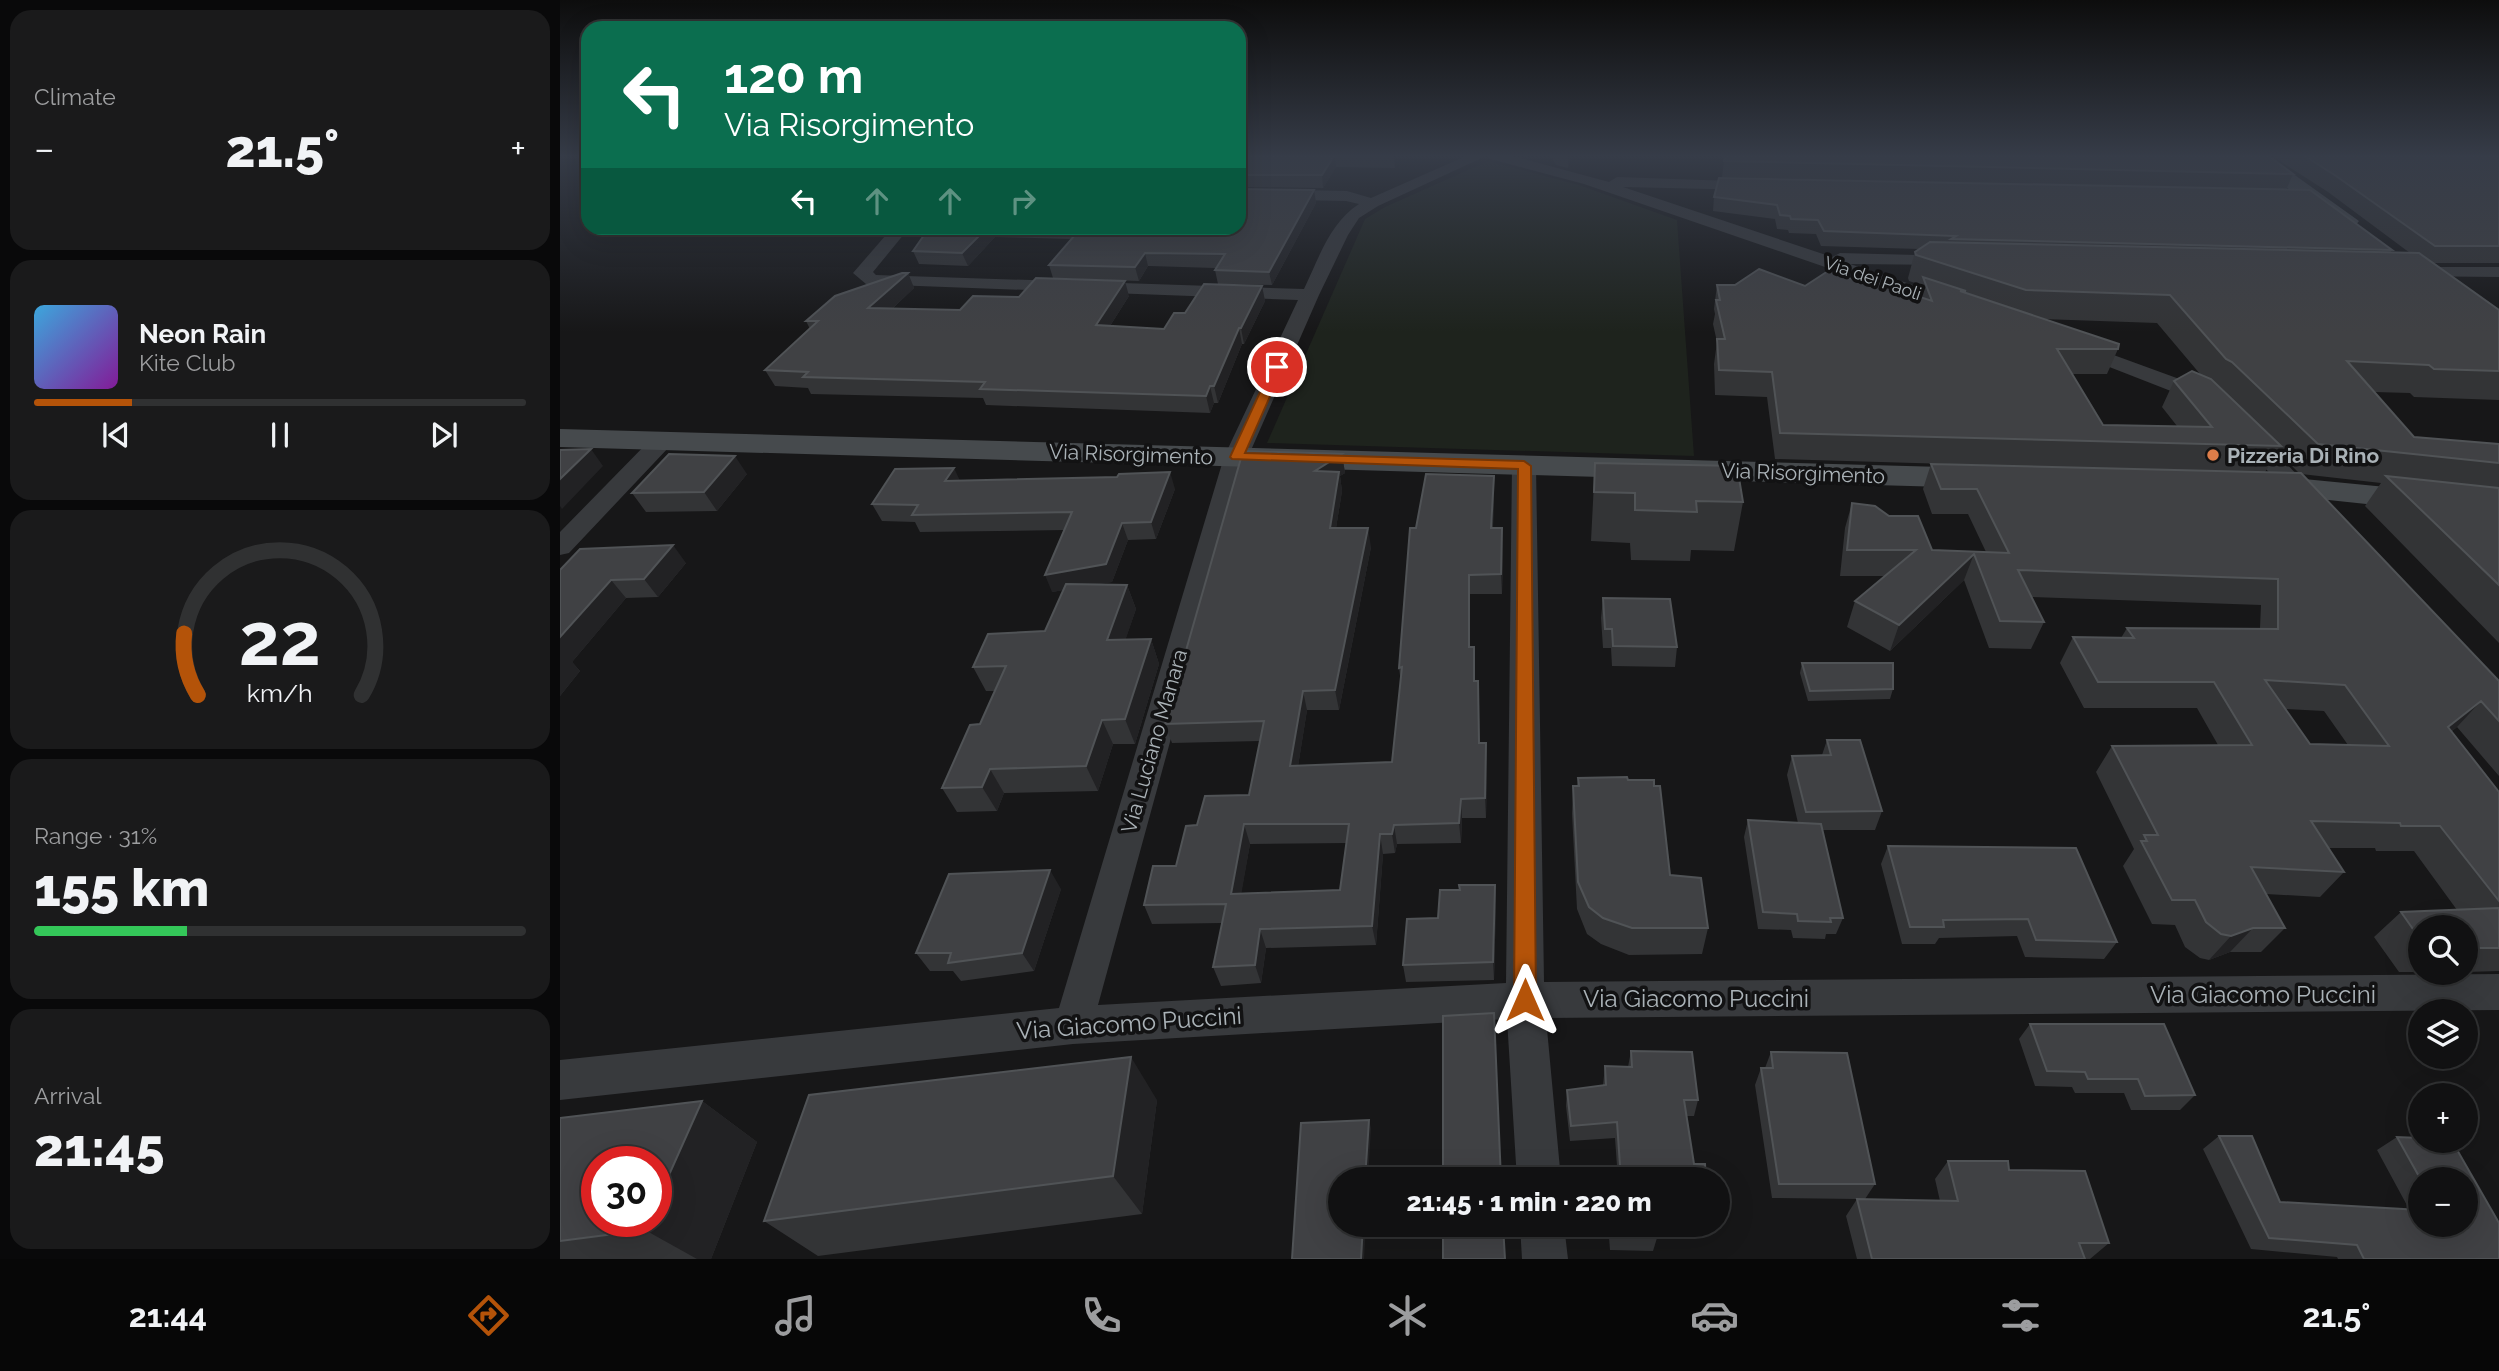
<!DOCTYPE html>
<meta charset="utf-8">
<style>
body{margin:0;font-family:Raleway,sans-serif;background:#1a1a1b;color:#f1f3f6;height:100vh;display:flex;flex-direction:column;font-size:26px;white-space:nowrap}
*{box-sizing:border-box;margin:0}
p{font-size:23px;color:#9c9d9f}
.icon{flex:none;width:38px;height:38px;fill:none;stroke:currentColor;stroke-width:2;stroke-linecap:round;stroke-linejoin:round}
.map{position:relative;flex:1;overflow:hidden}
.side{display:flex;flex-direction:column;gap:10px;padding:10px;background:#09090a;width:560px}
.side>*{flex:none}
.hud{position:absolute;left:21px;top:21px;width:665px;height:214px;border-radius:21px;box-shadow:0 7px 28px #0002,0 0 0 2px #303132;background:#0b6e4f;color:#fff;overflow:hidden}
.fabs{position:absolute;left:1848px;top:915px;display:grid;gap:14px}
.fabs a{display:grid;place-items:center;width:70px;height:70px;border-radius:50%;background:#111112;box-shadow:0 7px 28px #0002,0 0 0 2px #303132;font-size:35px}
.speed{position:absolute;left:21px;top:1146px;display:flex;gap:14px;font-size:35px;font-weight:700;text-align:center}
.speed>*{display:grid;place-content:center;width:91px;height:91px;border-radius:50%;background:#111112;box-shadow:0 7px 28px #0002,0 0 0 2px #303132;line-height:1}
.speed .limit{border:10px solid #d22;background:#fff;color:#111}
.pin{position:absolute;display:grid;place-items:center;width:60px;height:60px;color:#fff;margin:-30px;border:4px solid #fff;border-radius:50%;box-shadow:0 2px 7px #0007}
.me{position:absolute;width:77px;margin:-38px;rotate:0deg;stroke-linejoin:round;filter:drop-shadow(0 0 5px #0008)}
.turn{display:flex;align-items:center;gap:24px;height:147px;padding:0 28px;font-size:32px}
.turn .icon{width:91px;height:91px;stroke-width:2.5}
.turn b{display:block;font-size:49px;line-height:60px}
.lanes{display:flex;align-items:center;height:66px;padding:0 28px;background:#0003;justify-content:center;gap:35px;direction:ltr}
.lanes .off{opacity:.35}
.big{font-size:52px;font-weight:800;line-height:1.1}
.side .widget{flex:1;display:flex;flex-direction:column;justify-content:center;gap:10px;min-width:0;padding:0 24px;border-radius:21px;background:#1a1a1b}
.side .dial{align-items:center;gap:0}
.dial svg{height:182px;overflow:visible;fill:none;stroke:#303132;stroke-width:7;stroke-linecap:round;text-anchor:middle}
.dial text{fill:#f1f3f6;stroke:none}
.song{display:flex;align-items:center;gap:21px}
.cover{width:84px;height:84px;border-radius:10px;background:linear-gradient(135deg,hsl(200 70% 55%),hsl(290 70% 35%))}
.played{height:7px;border-radius:4px;background:linear-gradient(90deg,#b45309 20%,#303132 20%)}
.keys{display:flex;justify-content:space-around;direction:ltr}
.heat{display:flex;justify-content:space-between;align-items:center;font-size:38px;direction:ltr}
.charge{height:10px;border-radius:5px;background:linear-gradient(90deg,#34c759 31%,#303132 0)}
.trip{position:absolute;left:768px;top:1167px;width:402px;height:70px;border-radius:35px;background:#111112;box-shadow:0 7px 28px #0002,0 0 0 2px #303132;font-weight:800;line-height:70px;text-align:center}
.tabs{display:flex;height:112px;justify-content:space-around;align-items:center;background:#070707;color:#9c9d9f}
.tabs .icon{width:49px;height:49px}
.tabs .active{color:#b45309}
.tabs b{font-size:32px;color:#f1f3f6}
main{display:flex;flex:1;min-height:0}
.map>svg:first-child{display:block}
.green{fill:#1e231d}
.lines{fill:none;stroke-linecap:round;stroke-linejoin:round}
.street{fill:#383a3d;fill-rule:evenodd}
.secondary{fill:#464a4d;fill-rule:evenodd}
.wall{fill:#333436;fill-rule:evenodd}
.shaded-wall{fill:#222224}
.building{fill:#404144;stroke:#505356;stroke-width:2;fill-rule:evenodd}
.route{fill:#b45309;stroke:#753606;stroke-width:2}
.poi-dot{fill:#de7d49;stroke:#121213;stroke-width:2.5}
.labels{text-anchor:middle;dominant-baseline:central;stroke-width:7;stroke-linejoin:round;paint-order:stroke}
.far-street-label{font-size:18px;fill:#aab2b7;stroke:#121213}
.street-label{font-size:21px;fill:#aab2b7;stroke:#121213}
.poi-label{font-size:21px;font-weight:bold;fill:#aab2b7;stroke:#121213;text-anchor:start}
.near-street-label{font-size:24px;fill:#aab2b7;stroke:#121213}
</style>
<main>
<section class="side">
<div class="widget"><p>Climate</p>
<div class="heat"><a>−</a><b class="big">21.5°</b><a>+</a></div>
</div>
<div class="widget">
<div class="song"><i class="cover"></i><div><b>Neon Rain</b><p>Kite Club</p></div></div>
<div class="played"></div>
<div class="keys"><svg class="icon" aria-label="previous" viewBox="0 0 24 24"><path d="M18 5L8 12l10 7zM5 5v14"/></svg><svg class="icon" aria-label="pause" viewBox="0 0 24 24"><path d="M8 5v14M16 5v14"/></svg><svg class="icon" aria-label="next" viewBox="0 0 24 24"><path d="M6 5l10 7-10 7zM19 5v14"/></svg></div>
</div>
<div class="widget dial"><svg viewBox="0 0 100 80">
<path d="M14 69A42 42 0 1 1 86 69"/>
<path d="M14 69A42 42 0 0 1 8 42" stroke="#b45309"/>
<text x="50" y="56" font-size="32" font-weight="700">22</text>
<text x="50" y="72" font-size="11">km/h</text>
</svg></div>
<div class="widget"><p>Range · 31%</p><b class="big">155 km</b><div class="charge"></div></div>
<div class="widget"><p>Arrival</p><b class="big">21:45</b></div>
</section>
<div class="map">
<svg width="1939" height="1259" viewBox="0 0 1939 1259">
<rect width="100%" height="100%" fill="#171718"/>
<path class="green" d="M928 161 1019 185 1117 220 1134 456 707 443 805 219 825 207Z"/>
<g class="lines">
<path class="street" d="M906 156H926L818 206 799 218 788 235 759 295 688 457 538 1005 946 983 952 465 956 460H972L976 465 984 982 1939 974V1010L986 1018 1001 1180H957L947 1019 513 1044 0 1100V1060L499 1008 664 457 738 300 306 284 293 273 332 228H349L313 272 316 275 744 289C758 260 770 222 799 204L786 201 679 199V189L787 191 811 198Z
M928 156H953L1049 182 1057 177 1201 182 1203 185 1201 188 1195 190 1063 187 1272 257 1280 253 1396 256 1399 260 1396 264 1390 265 1290 264 1401 301 1404 305 1401 309H1387L1024 184 930 159Z
M1847 267H1939V277L1841 276 1838 272Z
M1518 342 1655 392 1658 397 1655 402H1639L1511 352 1508 348 1511 344Z
M1686 428 1694 430 1743 481 1747 486 1743 491 1735 493 1727 491 1678 440 1675 435 1678 430Z
M102 434 110 436 113 441 110 446 9 553 0 555V532L94 436Z
M960 1225H1004L1008 1259H962Z"/>
<path class="secondary" d="M1684 156H1708L1799 221 1795 226H1779Z
M0 429 1420 468 1432 471 1436 478 1432 485 1420 488 0 447Z
M1704 475 1939 498V518L1692 492 1687 485 1692 478Z"/>
</g>
<path class="wall" d="M679 156H834L835 168 776 167 763 188 679 187Z
M991 156H1011L1008 168 996 165Z
M1712 156H1939V263H1874L1939 310V400L1854 397 1850 393 1814 392 1854 437 1939 444V643L1805 506 1821 483 1741 474 1939 681V776L1897 727 1891 732 1939 792V971L1906 972V928H1860V972H1839L1814 937 1841 912 1897 910 1854 851H1816L1815 848H1768L1784 872 1760 897 1706 894 1725 928 1701 952H1670L1649 960 1640 958 1625 947 1615 925 1592 924 1563 866 1574 849 1536 772 1552 746 1658 745 1637 708H1524L1500 663 1513 637 1561 638 1567 628H1700L1701 605 1471 597 1484 622 1471 649 1429 648 1404 580 1330 651 1287 627 1295 601 1325 576H1280L1285 528 1292 503 1372 550 1426 552 1408 514H1372L1363 489 1371 464 1524 468 1215 459 1207 397 1155 395 1154 364 1157 342 1153 324 1155 314 1154 309 1157 285 1245 286 1306 284 1358 296 1361 285 1349 281 1348 278 1355 252 1359 249 1261 246 1256 234 1229 233 1228 230 1217 229 1215 219 1153 211 1154 197 1531 186 1162 177 1164 161 1733 174 1726 190 1832 250 1830 253H1850L1768 192ZM1482 319 1597 323 1640 374 1614 381 1602 407 1617 426 1543 425 1512 374H1547L1558 349ZM1718 452 1739 473 1705 472ZM1725 709 1764 711 1788 745 1750 744Z
M754 190 756 203 712 285 658 284 655 270 656 268 588 266 579 281 493 278 489 265 511 239 435 237 408 266 359 264 353 251 369 228H679Z
M348 273 354 288 332 309 400 310 459 297 569 296 550 326 604 329 625 313 702 286 705 301 684 344H682L658 403H654L650 413 426 405 423 398 251 394 248 388 215 386 205 370 250 329 246 321Z
M782 454 785 473 780 476 782 491 776 528 811 547 779 710H747L738 766 832 762 841 683 839 668 856 528 934 495 933 528 943 548 942 594H910V647H914L915 681H918L919 743H926L927 763 926 818H902L901 843 837 844 835 853 823 854 816 945 706 948 701 983 661 986 653 967 662 923 592 924 584 905 616 866 637 825 689 795 700 741 612 743 605 724ZM786 843 780 890 681 893 690 844Z
M1035 463 1183 502 1174 551 1131 550 1130 561 1071 560 1070 543 1031 541Z
M187 474 157 511 86 512 72 493Z
M400 481 615 489 596 539 568 540 552 582 536 584 567 585 576 609 565 640 591 639 599 664 575 744H553L538 791 444 793 437 811 397 812 382 788 420 724 435 691H426L413 667 485 631 503 590 492 592 505 530 360 532 355 522 322 521 312 504Z
M126 563 98 597 66 598 12 662 20 671 0 696V570Z
M1043 598 1117 647 1115 667 1052 666 1051 648H1043L1041 618Z
M1242 663 1333 689 1330 699 1248 701 1240 673Z
M1267 740 1322 811 1315 830H1262L1283 918 1276 934H1266L1265 939 1233 938 1231 930 1198 929 1184 837 1188 820 1238 823 1227 775 1232 756 1262 755Z
M1018 778 1068 780 1094 786 1110 875 1148 928 1142 954 1069 955 1041 944 1027 934 1017 909 1012 814 1013 786H1017Z
M1328 846 1557 942 1544 959 1465 957 1457 936 1379 938 1375 944H1342L1321 864Z
M935 885 936 903 934 980 846 982 843 965 900 890Z
M501 889 474 971 401 981 393 971H370L356 953Z
M1470 1024 1635 1095 1620 1110H1571L1564 1093H1515L1512 1087 1475 1086 1459 1039Z
M1071 1051 1138 1100 1134 1116H1126L1134 1164 1146 1180H1058L1055 1138 1010 1141 1006 1106 1007 1090 1043 1085 1045 1066 1068 1067Z
M1211 1052 1315 1184 1305 1199 1380 1201 1375 1179 1388 1161 1449 1170 1549 1243 1530 1259H1297L1286 1216 1297 1199 1212 1198 1195 1085 1201 1068H1205Z
M597 1100 582 1214 258 1256 204 1221Z
M142 1101 197 1142 151 1259H0V1118Z
M1659 1136 1720 1202 1849 1209 1817 1150 1837 1137 1939 1259H1778L1777 1257 1691 1249 1643 1149ZM1860 1180 1906 1225H1860Z
M1048 1225H1146L1144 1230H1096L1097 1238 1093 1251 1050 1250Z"/>
<path class="shaded-wall" d="M774 156H775L776 167 763 188 762 175Z
M1008 156H1011L1008 168Z
M754 190 756 203 712 285 709 272Z
M427 228H432L435 237 408 266 402 253Z
M585 253 588 266 579 281 575 267Z
M348 273 354 288 316 324 308 308Z
M565 281 569 296 541 340 536 325Z
M702 286 705 301 684 344 681 328Z
M679 328 682 344 658 403 654 386Z
M650 386 654 403 650 413 646 396Z
M31 449 43 466 2 509 0 506V479Z
M782 454 785 473 780 476 782 491 773 547 755 471Z
M175 456 187 474 157 511 144 492Z
M394 468 402 485 385 481Z
M610 472 615 489 596 539 591 522Z
M934 476V495L931 548V528Z
M562 523 568 540 552 582 492 592 485 575Z
M808 528 811 547 779 710 775 690Z
M942 528 943 548 942 594 941 574Z
M113 545 126 563 98 597 84 579Z
M1414 554 1404 580 1330 651 1339 625Z
M909 575 910 594V667L909 647Z
M51 580 66 598 12 662 20 671 0 696V637Z
M567 585 576 609 557 665 547 640Z
M591 639 599 664 575 744 565 719Z
M918 681 919 701 920 763 919 743Z
M743 691 747 710 735 786 730 766Z
M1921 701 1897 727 1864 753 1888 727Z
M542 720 553 744 538 791 526 766Z
M926 743 927 763 926 818 925 798Z
M430 769 444 793 437 811 422 787Z
M901 799 902 818 901 843 899 823Z
M684 824 690 844 678 913 671 894Z
M834 825 837 844 835 853 832 834Z
M820 834 823 854 816 945 812 926Z
M490 870 501 889 474 971 462 953Z
M935 885 936 903 934 980 933 962Z
M1693 928 1670 952 1649 960 1671 936Z
M700 929 706 948 701 983 695 965Z
M571 1057 597 1100 582 1214 553 1176Z
M142 1101 197 1142 151 1259H137L85 1230 89 1222H96V1204Z
M809 1120 811 1128 808 1180H805Z
M803 1225H806L804 1259H801Z"/>
<path class="building" d="M679 156H774L762 175H679Z
M1165 156H1709L1733 174 1164 161Z
M1745 156H1939V246H1875L1776 176Z
M1159 178 1750 190 1832 250 1391 239 1396 236 1264 231 1258 220 1231 219 1230 216 1220 215 1217 205 1154 197Z
M679 189 754 190 709 272 655 270 665 254 585 253 575 267 489 265 521 228H679Z
M369 228H427L402 253 353 251Z
M1370 242 1859 253 1939 310V371L1874 369 1869 365 1787 361 1854 437 1939 444V463L1758 444 1672 362 1666 359 1610 295 1466 290 1356 255 1355 252Z
M1199 269 1245 286 1268 271 1306 284 1312 281 1372 301 1363 277 1406 291H1400L1559 344 1558 349H1497L1543 425 1652 427 1614 381 1632 371 1651 379 1721 446 1220 433 1212 372 1159 370 1157 339H1165L1156 300H1160L1157 285H1175Z
M342 273H348L308 308 400 310 413 296 459 297 476 278 565 281 536 325 604 329 614 313H625L644 284 702 286 681 328H679L654 386H650L646 396 420 389 425 382 243 377 248 372 205 370 258 321H246L275 296Z
M31 449 0 479V450Z
M683 451 782 454 755 471 779 472 770 528H808L775 690 743 691 730 766 832 762 842 667 839 668 850 528H856L866 474 934 476 931 528H942L941 574 909 575V647H914V681H918L919 743H926L925 798 901 799 899 823 834 825 832 834H820L812 926 700 929 695 965 653 967 666 904 584 905 593 866H616L626 826 637 825 645 796 689 795 704 721 605 724ZM684 824H789L780 890 671 894Z
M109 454 175 456 144 492 72 493Z
M1035 463 1177 466 1183 502 1136 501 1137 512 1075 510V493L1034 492Z
M1371 464 1741 473 1939 681V721L1921 701 1888 727 1939 792V901L1880 826H1841L1840 823 1751 821 1784 872 1691 867 1725 928H1693L1671 936 1661 934 1646 922 1635 900H1612L1581 841H1587L1584 835H1598L1552 746 1692 745 1654 682H1538L1513 637 1574 638 1567 628 1718 629V579L1458 570 1484 622 1440 621 1414 554 1339 625 1295 601 1356 550H1287L1292 503 1315 506 1329 516H1358L1372 550 1449 553 1417 489H1381ZM1705 680 1785 685 1829 746 1750 744Z
M394 468 385 481 557 477 559 474 610 472 591 522 562 523 546 564 485 575 512 512 352 515 358 505 312 504 335 469Z
M1826 476 1939 488V585Z
M113 545 84 579 51 580 0 637V570L20 549Z
M506 584 567 585 547 640 591 639 565 719 542 720 526 766 430 769 422 787 382 788 410 725 420 724 446 666 413 667 428 634 485 631Z
M1043 598 1110 599 1117 647 1053 646 1052 629H1045Z
M1242 663H1333V689L1250 691Z
M1267 740H1300L1322 811 1246 812 1232 756 1271 755Z
M1067 777 1068 780H1094V786H1100L1110 875 1141 878 1148 928H1072L1043 918 1029 907 1018 882 1013 786H1019L1018 778Z
M1188 820 1261 824 1283 918H1270L1271 922 1238 921 1237 914 1203 912Z
M1328 846 1516 848 1557 942 1476 940 1468 919 1383 920 1384 927H1350Z
M490 870 462 953 388 963 391 953H356L389 874Z
M899 885H935L933 962 843 965 847 919 878 918 880 890H900Z
M1939 908V948H1906V928H1860V939L1841 912Z
M934 1013 941 1180H883V1016Z
M1470 1024H1604L1635 1095 1585 1096 1578 1079H1528L1525 1072 1487 1071Z
M1071 1051 1132 1052 1138 1100H1124L1134 1164H1145L1146 1180H1061L1057 1122 1011 1126 1007 1090 1046 1085 1045 1066 1072 1067Z
M1211 1052 1287 1053 1315 1184H1219L1201 1068H1213Z
M571 1057 553 1176 204 1221 249 1095Z
M142 1101 96 1204V1162H37V1222H89L85 1230 0 1241V1118Z
M809 1120 805 1180H780V1225H803L801 1259H732L741 1123Z
M1659 1136H1692L1720 1202 1860 1210V1225H1906V1180H1861L1837 1137 1860 1138V1141H1892L1939 1223V1259H1804L1797 1245 1709 1238Z
M1388 1161H1448L1449 1170 1525 1171 1549 1243H1519L1525 1259H1312L1297 1199 1398 1201Z
M883 1225H943L945 1259H883Z
M1052 1225H1096L1097 1238 1052 1236Z"/>
<linearGradient id="sky" x2="0" y2="1"><stop stop-color="#0d0d0d"/><stop offset="0.47" stop-color="#363c48"/><stop offset="1" stop-color="#363c48" stop-opacity="0"/></linearGradient>
<rect width="1939" height="332" fill="url(#sky)"/>
<path class="route" d="M713 364 723 367 685 453 964 461 971 466 976 1000 973 1007 965 1010 957 1007 954 1000 958 469 672 459 670 457Z"/>
<circle class="poi-dot" cx="1653" cy="455" r="7"/>
<g class="labels">
<g class="far-street-label">
<text transform="translate(1313 278) rotate(19)">Via dei Paoli</text>
</g>
<g class="street-label">
<text transform="translate(571 454) rotate(2)">Via Risorgimento</text>
<text transform="translate(1243 473) rotate(2)">Via Risorgimento</text>
<text transform="translate(594 741) rotate(-74)">Via Luciano Manara</text>
</g>
<g class="poi-label">
<text x="1667" y="455">Pizzeria Di Rino</text>
</g>
<g class="near-street-label">
<text x="1703" y="994">Via Giacomo Puccini</text>
<text x="1136" y="998">Via Giacomo Puccini</text>
<text transform="translate(569 1023) rotate(-4)">Via Giacomo Puccini</text>
</g>
</g>
</svg>
<div class="fabs">
<a><svg class="icon" aria-label="search" viewBox="0 0 24 24"><circle cx="10" cy="10" r="6"/><path d="M15 15l6 6"/></svg></a>
<a><svg class="icon" aria-label="layers" viewBox="0 0 24 24"><path d="M12 4l9 5-9 5-9-5zM3 14l9 5 9-5"/></svg></a>
<a>+</a>
<a>−</a>
</div>
<div class="speed"><div class="limit">30</div></div>
<div class="pin" style="left:717px;top:367px;background:#d93025"><svg class="icon" aria-label="arrive" viewBox="0 0 24 24"><path d="M6 21V4h12l-3 4 3 4H6"/></svg></div>
<svg class="me" style="left:965px;top:1000px" viewBox="-20 -20 40 40"><path d="M0-17L14 15 0 8-14 15z" fill="#b45309" stroke="#fff" stroke-width="4"/></svg>
<div class="trip">21:45 · 1 min · 220 m</div>
<div class="hud">
<div class="turn"><svg class="icon" aria-label="left" viewBox="0 0 24 24"><path d="M17 20v-9H6M10 6l-5 5 5 5"/></svg><div><b>120 m</b>Via Risorgimento</div></div>
<div class="lanes"><svg class="icon" aria-label="left" viewBox="0 0 24 24"><path d="M17 20v-9H6M10 6l-5 5 5 5"/></svg><svg class="icon off" aria-label="ahead" viewBox="0 0 24 24"><path d="M12 20V5M6 11l6-6 6 6"/></svg><svg class="icon off" aria-label="ahead" viewBox="0 0 24 24"><path d="M12 20V5M6 11l6-6 6 6"/></svg><svg class="icon off" aria-label="right" viewBox="0 0 24 24"><path d="M7 20v-9h11M14 6l5 5-5 5"/></svg></div>
</div>
</div>
</main>
<nav class="tabs">
<b>21:44</b>
<svg class="icon active" aria-label="directions" viewBox="0 0 24 24"><path d="M12 3l9 9-9 9-9-9zM9 14v-3h6M13 9l2 2-2 2"/></svg>
<svg class="icon" aria-label="music" viewBox="0 0 24 24"><path d="M9 18V5l10-2v13"/><circle cx="6" cy="18" r="3"/><circle cx="16" cy="16" r="3"/></svg>
<svg class="icon" aria-label="phone" viewBox="0 0 24 24"><path d="M5 4h4l2 5-3 2q2 4 5 5l2-3 5 2v4C11 20 4 13 5 4z"/></svg>
<svg class="icon" aria-label="climate" viewBox="0 0 24 24"><path d="M12 3v18M4 7l16 10M4 17L20 7"/></svg>
<svg class="icon" aria-label="car" viewBox="0 0 24 24"><path d="M5 17H2v-5l4-1 3-4h7l3 4 3 1v5h-3M9 17h6M6 11h13"/><circle cx="7" cy="17" r="2"/><circle cx="17" cy="17" r="2"/></svg>
<svg class="icon" aria-label="filters" viewBox="0 0 24 24"><path d="M4 7h16M4 17h16"/><circle cx="9" cy="7" r="2"/><circle cx="15" cy="17" r="2"/></svg>
<b>21.5°</b>
</nav>
